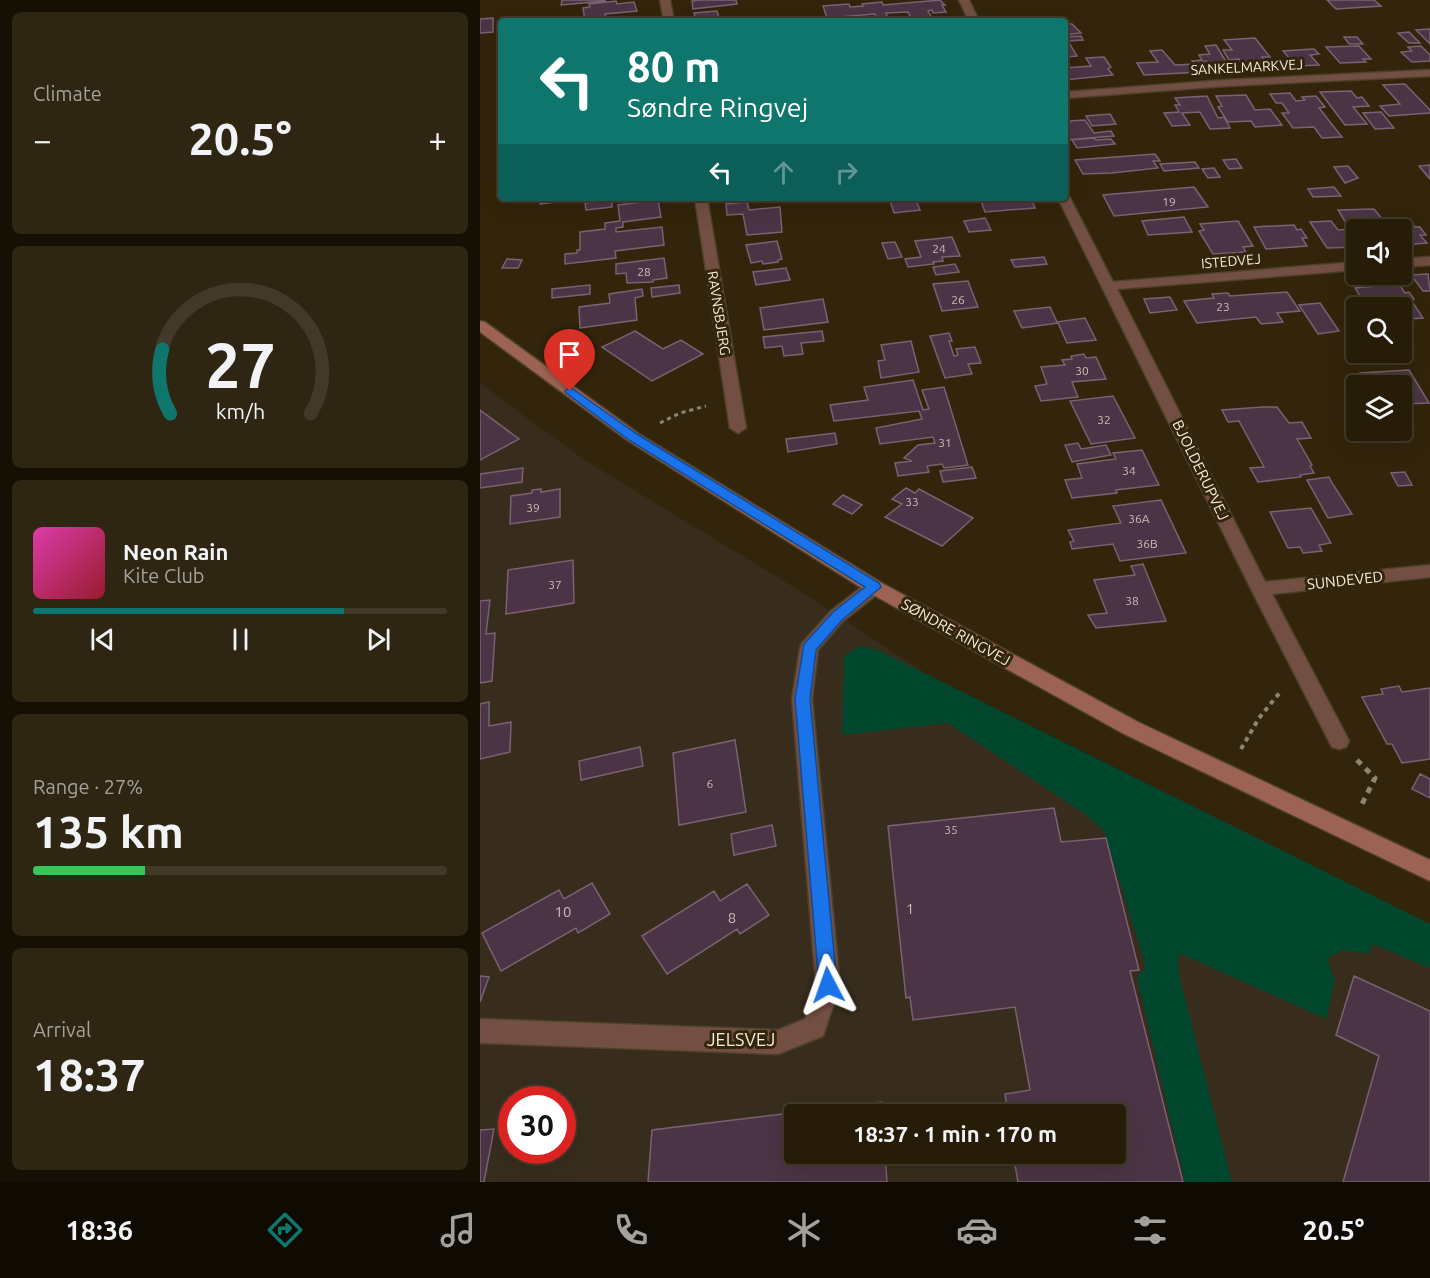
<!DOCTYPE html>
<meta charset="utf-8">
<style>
body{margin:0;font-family:Ubuntu,sans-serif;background:#2e2512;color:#f1f3f6;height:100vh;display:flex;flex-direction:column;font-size:22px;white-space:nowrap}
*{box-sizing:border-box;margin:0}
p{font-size:20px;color:#a4a19c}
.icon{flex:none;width:33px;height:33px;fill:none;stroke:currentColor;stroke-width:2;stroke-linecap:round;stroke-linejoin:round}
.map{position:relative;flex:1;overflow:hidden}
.details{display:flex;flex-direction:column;gap:12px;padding:12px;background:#150f04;width:480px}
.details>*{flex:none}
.banner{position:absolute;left:18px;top:18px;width:570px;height:183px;border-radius:6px;box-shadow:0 6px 24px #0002,0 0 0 2px #423a29;background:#0f766e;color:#fff;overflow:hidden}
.tools{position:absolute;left:866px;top:219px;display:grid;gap:12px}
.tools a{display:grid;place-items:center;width:66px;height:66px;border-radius:6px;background:#261c08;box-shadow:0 6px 24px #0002,0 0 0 2px #423a29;font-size:30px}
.speed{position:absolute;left:18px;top:1086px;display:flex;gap:12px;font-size:30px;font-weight:700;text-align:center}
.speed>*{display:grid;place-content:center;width:78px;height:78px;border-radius:50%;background:#261c08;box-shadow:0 6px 24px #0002,0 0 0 2px #423a29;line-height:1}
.speed .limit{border:9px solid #d22;background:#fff;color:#111}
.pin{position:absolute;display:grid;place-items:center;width:51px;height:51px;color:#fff;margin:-62px -26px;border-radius:50% 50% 50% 0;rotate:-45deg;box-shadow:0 0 6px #0007}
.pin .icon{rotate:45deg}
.me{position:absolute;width:66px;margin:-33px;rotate:356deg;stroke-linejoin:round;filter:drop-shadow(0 0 4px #0008)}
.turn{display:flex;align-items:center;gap:21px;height:126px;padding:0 30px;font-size:27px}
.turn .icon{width:78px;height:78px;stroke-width:2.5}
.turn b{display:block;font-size:42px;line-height:51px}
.lanes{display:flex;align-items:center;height:57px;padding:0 30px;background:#0003;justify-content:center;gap:30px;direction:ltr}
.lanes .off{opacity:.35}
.big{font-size:45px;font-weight:700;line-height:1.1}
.details .card{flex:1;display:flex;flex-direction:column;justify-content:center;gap:9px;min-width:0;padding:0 21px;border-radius:9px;background:#2e2512}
.details .dial{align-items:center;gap:0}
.dial svg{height:156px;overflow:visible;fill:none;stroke:#423a29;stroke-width:7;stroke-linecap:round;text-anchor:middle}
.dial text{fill:#f1f3f6;stroke:none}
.song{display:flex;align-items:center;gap:18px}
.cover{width:72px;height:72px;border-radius:9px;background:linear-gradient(135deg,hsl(320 70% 55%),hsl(350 70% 35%))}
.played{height:6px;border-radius:3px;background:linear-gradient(90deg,#0f766e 75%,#423a29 75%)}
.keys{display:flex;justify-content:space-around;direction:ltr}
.heat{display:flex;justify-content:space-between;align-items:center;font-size:33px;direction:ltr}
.charge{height:9px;border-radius:4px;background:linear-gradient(90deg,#34c759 27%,#423a29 0)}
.trip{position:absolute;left:304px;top:1104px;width:342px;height:60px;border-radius:6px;background:#261c08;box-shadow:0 6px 24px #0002,0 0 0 2px #423a29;font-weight:700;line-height:60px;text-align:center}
.menu{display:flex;height:96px;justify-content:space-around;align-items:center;background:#0f0b03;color:#a4a19c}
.menu .icon{width:42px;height:42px}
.menu .selected{color:#0f766e}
.menu b{font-size:27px;color:#f1f3f6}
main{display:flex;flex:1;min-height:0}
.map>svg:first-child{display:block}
.industrial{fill:#382d1d;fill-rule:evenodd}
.green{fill:#00472e}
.building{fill:#4b3445;stroke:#7b6173;stroke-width:1.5}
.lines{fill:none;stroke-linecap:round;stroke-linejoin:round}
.minor-casing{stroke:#4e4128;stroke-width:3}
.secondary-casing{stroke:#4e4128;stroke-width:3}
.path-far2{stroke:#918570;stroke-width:3;stroke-dasharray:4 4;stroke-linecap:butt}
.path-far1{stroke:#918570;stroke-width:4;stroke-dasharray:4.5 4.5;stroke-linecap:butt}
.path{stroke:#918570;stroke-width:5;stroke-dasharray:6 6;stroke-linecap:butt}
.minor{fill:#734f43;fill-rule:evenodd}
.secondary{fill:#9d6352;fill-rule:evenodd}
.route{fill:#1a73e8;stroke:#114b97;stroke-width:1.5}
.labels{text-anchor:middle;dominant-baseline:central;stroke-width:6;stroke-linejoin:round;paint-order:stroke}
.number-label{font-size:12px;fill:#cabeb7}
.far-street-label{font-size:14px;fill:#f5ecdd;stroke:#33250b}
.street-label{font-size:15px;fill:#f5ecdd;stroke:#33250b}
.near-number-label{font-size:15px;fill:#cabeb7}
.near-street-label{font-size:18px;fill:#f5ecdd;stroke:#33250b}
</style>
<main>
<section class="details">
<div class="card"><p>Climate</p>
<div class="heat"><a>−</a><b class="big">20.5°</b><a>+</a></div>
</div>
<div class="card dial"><svg viewBox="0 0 100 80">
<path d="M14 69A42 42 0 1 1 86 69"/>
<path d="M14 69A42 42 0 0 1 10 36" stroke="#0f766e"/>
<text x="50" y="56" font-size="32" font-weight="700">27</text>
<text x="50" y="72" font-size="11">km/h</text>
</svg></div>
<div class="card">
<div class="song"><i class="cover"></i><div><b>Neon Rain</b><p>Kite Club</p></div></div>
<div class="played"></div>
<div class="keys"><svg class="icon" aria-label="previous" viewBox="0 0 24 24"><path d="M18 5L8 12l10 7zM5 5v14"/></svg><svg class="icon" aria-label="pause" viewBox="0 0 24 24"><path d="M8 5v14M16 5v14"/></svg><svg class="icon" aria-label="next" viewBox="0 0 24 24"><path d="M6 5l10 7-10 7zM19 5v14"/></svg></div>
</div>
<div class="card"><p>Range · 27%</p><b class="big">135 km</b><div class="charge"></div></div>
<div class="card"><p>Arrival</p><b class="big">18:37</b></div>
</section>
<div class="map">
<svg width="950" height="1182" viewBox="0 0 950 1182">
<rect width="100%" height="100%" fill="#33250b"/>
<path class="industrial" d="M0 383 103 459 312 586 568 753 950 938V1182H0ZM32 1100H82V1150H32ZM315 1114H636V1154H315Z"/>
<path class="green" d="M380 646 400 651 950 924V968L893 944 888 954 864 950 847 958 855 981 846 1019 699 953 698 971 752 1182H705L657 977 666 967 624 831 605 814 468 723 362 735 364 656Z"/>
<path class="building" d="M82 0H125V1L81 5Z
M220 0H256L257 4 213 9 212 1Z
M460 0 465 5H462L466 12 453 13 452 10 448 11 452 18 432 20 428 12 406 13 409 21H397L395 14 347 18 343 6 369 4 370 7 383 6 382 4 402 2 403 5Z
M847 0H894L901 6 856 9Z
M136 1 137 4 154 2 157 11 125 14 126 18 105 21 103 8 110 7 109 4Z
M237 11 240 21H216L214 13Z
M13 18V32L0 33V19Z
M585 24H592L601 33 585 35Z
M950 29V44L936 30Z
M929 32 940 43H929L918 33Z
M601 36 603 40 588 41 597 56 585 57V37Z
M864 37H877L883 44H869Z
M775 38 790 57H782L790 68 766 69 759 59 749 60 743 50H752L744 40Z
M736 45 745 60 754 71 734 72 727 61 723 62 719 55 730 54 725 46Z
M879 46 891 59H883L886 62 860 63 846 47Z
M941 46 950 55V61L932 62 921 52 932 51 928 47Z
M834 49 839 54 830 55 839 65 816 66 803 51Z
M682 50 695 65 715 64 712 61 722 60 726 67H717L721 72 664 75 657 63 678 62 670 51Z
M624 57 631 67 628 69 633 75 585 80V68L611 66 606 58Z
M925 84 950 110V113L909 116 900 106 920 104 903 85Z
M871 91 877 98 882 97 889 106 873 107 887 124 865 125 840 92Z
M810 93 816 101 825 100 822 97 836 96 845 107 839 108 862 137 842 138 834 127 813 128 802 113H809L802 103H796L790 94Z
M766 95 775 110 790 109 802 125 775 127 771 121 748 122 738 107 742 106 736 96Z
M727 96 738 118 744 117 750 128 730 129 720 112 702 113 710 125 692 126 684 113 699 112 695 105H700L695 98Z
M901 112 914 128 895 129 883 113Z
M630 114 636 124 612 126 606 116Z
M605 120 614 133 631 131 634 136 585 140V124L590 123 589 121Z
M614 138 616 140 631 139 635 144 597 148 592 140Z
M675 154 680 161H673L678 168 632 173 603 174 595 160Z
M756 159 762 168 749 169 743 160Z
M715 162 719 168 684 171 680 164Z
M950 165V179L939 166Z
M868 166 878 178 865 183 854 167Z
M734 168 740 177 728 178 722 169Z
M714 187 728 207 634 216 623 195Z
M854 187 861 196 833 197 828 189Z
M61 198H112L60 204Z
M409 198H435L440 210 414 213Z
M500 198H551L555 208 505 212Z
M132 200V207L106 210 105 203Z
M178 200 181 217 143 222V227L136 228V232L182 227 184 245 135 251 136 258 85 264V254L97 253V250H100V232L125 229V223L140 221 138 205Z
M267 202 269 210 300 207 302 232 267 235 263 214 247 215 246 204Z
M894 209 903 220 880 222 884 227 869 228 858 210Z
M704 217 712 232 668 235 662 221Z
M505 218 511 230 489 232 484 221Z
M758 221 773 246 763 247 766 252 733 254 719 231 724 230 720 224Z
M851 221 858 230 872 229 876 235V247L847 248 830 222Z
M931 222 935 227H940L946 235H940L947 243 921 245V230H903L899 224Z
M814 225 817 230 821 229 827 238H822L827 246 786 249 774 227Z
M472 237 480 256 462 257 463 261 453 262 454 264 428 267 425 259 441 257 435 241Z
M297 241 302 259 298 260V262L283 264 282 261 271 263 266 245Z
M415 242 422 257 408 259 402 243Z
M564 257 567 264 535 267 531 260Z
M184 258 187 278 173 280V282L147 283 146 273 136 274V264Z
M27 259 42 260 38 268H22Z
M475 264 479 272 456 275 453 267Z
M306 268 310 280 276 285 273 272Z
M948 274 950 291H943L931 275Z
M488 281 498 307 462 311 453 284Z
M919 284 925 293 929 292 934 299 931 300 943 318 929 319 933 325 921 326V308H898L894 302 884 303 875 288Z
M110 285V294L72 298V289Z
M199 285 200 293 172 297 171 288Z
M162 289 163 296 155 298 157 320 100 328 99 307 130 303 129 294Z
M807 292 820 311 797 313 803 322 781 324 776 317 717 323 704 301 734 298 732 294 748 293 750 296Z
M690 297 697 310 670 313 664 299Z
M343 299 348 322 284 330 280 308Z
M840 303 859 331 838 334 819 305Z
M570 307 577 322 605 318 616 340 587 343 578 323 542 328 534 311Z
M155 331 183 349 201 340 223 354 172 381 122 347Z
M342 331 344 341 321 343 323 354 304 356 302 346 285 348 283 337Z
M469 333 472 341H469L474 356 478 355 476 349 495 347 501 363 488 364 492 374 465 378 450 336Z
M431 341 439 372 401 378 398 361 405 360 401 345Z
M604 354 606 358 616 357 626 379 592 382 598 397 561 401 555 386 567 384 561 367 585 365 582 360 592 359 591 356Z
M929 370 949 403 921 404V386L887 385 880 373Z
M433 380 443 410 449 409 442 390 464 387 488 465 464 468 462 464 447 466 449 472 418 476 415 463 432 461 424 458 438 445 455 443 453 437 400 444 396 428 442 419 439 411 354 421 350 405 388 400 384 387Z
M633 396 655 438 611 444 590 401Z
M783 407H797L809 423 822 422 831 438 817 439 832 465 830 466 834 473 820 475 821 477 778 482 770 468 784 467 759 421 748 422 742 410Z
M0 410 39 439 0 460Z
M355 433 357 444 308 452 306 439Z
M598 443 601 449 626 445 631 455 592 462 585 445Z
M662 450 679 485 636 490 637 493 592 498 585 480 602 478 597 464 636 459 633 453Z
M492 467 496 478 463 482 460 471Z
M43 468 42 482 0 488V474Z
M925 472 932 485 918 486 911 473Z
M849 477 852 483 872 514 848 518 827 480Z
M426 488 435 493 439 489 493 518 462 546 405 517 422 504 412 499Z
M61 489V492L80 489V517L30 524 31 496 52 493V490Z
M363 495 382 505 372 514 353 504Z
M681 500 706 553 640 561 633 544 592 549 590 542 594 541 588 530 641 523 633 506Z
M831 508 851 543 839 545 842 551 823 553 820 547 808 548 790 512Z
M93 560 94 603 26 614 28 570Z
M663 564 686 621 616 628 608 615 627 613 614 580 655 575 651 566Z
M10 600 6 634 15 633 12 681 0 683V601Z
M919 686 922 692 950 688V759L922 763 912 744H907L882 697 903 694 901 689Z
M9 702V726L31 722 30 752 0 759V704Z
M255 740 266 812 199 825 193 753Z
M160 747 163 766 101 780 99 761Z
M940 774 950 779V798L932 789Z
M574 808 581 842 626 838 659 970 650 971 703 1182H538L533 1154H636V1114H528L525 1094 550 1090 535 1007 433 1020 430 997 426 998 408 826Z
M292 825 296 846 254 855 251 834Z
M112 883 130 914 98 933 96 928 21 971 2 933 79 890 84 899Z
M267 884 289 915 260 934 257 929 187 974 162 936 234 891 240 901Z
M0 976 9 977 0 1002Z
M874 976 950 1011V1182H863L899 1056 856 1035Z
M402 1102 403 1114H315V1154H405L407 1182H168L172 1130Z
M14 1129 4 1182H0V1130Z"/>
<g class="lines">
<defs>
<path id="minor" d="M180 0H190L194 21H184Z
M479 0H489L499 21H455L460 18 487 17Z
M950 70V76L746 86 585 98V92L746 80Z
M585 195 590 198 633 282 876 262V270L637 289 785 582 950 565V577L792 594 869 741 866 747 859 749 852 747 771 589 578 198H585Z
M215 198H227L266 428 258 433 250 428Z
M950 257V265L921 267V259Z
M394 581 400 582 403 587 400 592 363 621 338 650 332 699 360 985 343 1036 298 1054 0 1043V1019L298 1030 325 1019 336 985 312 699 320 648 322 643 351 611 388 582Z"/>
<path id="secondary" d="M0 321 5 322 159 434 400 582 658 722 950 860V881L644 734 388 592 147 440 0 332Z"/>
</defs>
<use href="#minor" class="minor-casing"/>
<use href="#secondary" class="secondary-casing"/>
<path class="path-far2" d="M180 423 200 413 226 406"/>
<path class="path-far1" d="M761 749 779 718 801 691"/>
<path class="path" d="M877 760 895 778 881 806"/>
<use href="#minor" class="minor"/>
<use href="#secondary" class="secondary"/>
</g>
<path class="route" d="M90 387 157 434 399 583 401 587 362 620 336 650 330 699 357 985 354 991 348 993 342 991 339 985 315 699 324 644 353 612 385 587 149 440 86 393 85 391Z"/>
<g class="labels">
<g class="number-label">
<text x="689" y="201">19</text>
<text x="459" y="248">24</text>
<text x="164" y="271">28</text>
<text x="478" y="299">26</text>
<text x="743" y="306">23</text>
<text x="602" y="370">30</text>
<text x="624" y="419">32</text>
<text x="465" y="442">31</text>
<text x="649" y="470">34</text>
<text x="432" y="501">33</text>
<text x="53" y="507">39</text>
<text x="659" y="518">36A</text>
<text x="667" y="543">36B</text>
<text x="75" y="584">37</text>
<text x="652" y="600">38</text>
<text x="230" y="783">6</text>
<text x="471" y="829">35</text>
</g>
<g class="far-street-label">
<text transform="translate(767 67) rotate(-3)">SANKELMARKVEJ</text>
<text transform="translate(751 261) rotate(-5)">ISTEDVEJ</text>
<text transform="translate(239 313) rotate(81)">RAVNSBJERG</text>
</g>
<g class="street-label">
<text transform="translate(721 470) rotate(64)">BJOLDERUPVEJ</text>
<text transform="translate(865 580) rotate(-6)">SUNDEVED</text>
<text transform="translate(476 632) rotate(29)">SØNDRE RINGVEJ</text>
</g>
<g class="near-number-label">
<text x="430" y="908">1</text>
<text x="83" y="911">10</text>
<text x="252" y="917">8</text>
</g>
<g class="near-street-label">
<text x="261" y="1039">JELSVEJ</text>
</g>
</g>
</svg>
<div class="tools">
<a><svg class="icon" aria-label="sound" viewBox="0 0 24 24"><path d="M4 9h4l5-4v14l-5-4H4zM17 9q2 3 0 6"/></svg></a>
<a><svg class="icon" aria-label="search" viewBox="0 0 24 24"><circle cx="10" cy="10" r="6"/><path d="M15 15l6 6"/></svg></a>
<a><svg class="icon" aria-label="layers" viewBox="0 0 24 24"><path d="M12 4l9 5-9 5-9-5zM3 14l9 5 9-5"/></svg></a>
</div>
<div class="speed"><div class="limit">30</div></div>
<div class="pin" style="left:90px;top:391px;background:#d93025"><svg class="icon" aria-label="arrive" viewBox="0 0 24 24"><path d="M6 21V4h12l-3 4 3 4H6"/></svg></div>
<svg class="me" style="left:348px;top:985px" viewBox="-20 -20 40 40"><path d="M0-17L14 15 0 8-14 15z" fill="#1a73e8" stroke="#fff" stroke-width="4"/></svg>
<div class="trip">18:37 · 1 min · 170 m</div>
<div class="banner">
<div class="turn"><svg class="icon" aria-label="left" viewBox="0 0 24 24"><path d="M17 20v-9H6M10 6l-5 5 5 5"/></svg><div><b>80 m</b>Søndre Ringvej</div></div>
<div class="lanes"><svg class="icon" aria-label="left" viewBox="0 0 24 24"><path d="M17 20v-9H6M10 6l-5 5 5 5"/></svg><svg class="icon off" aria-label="ahead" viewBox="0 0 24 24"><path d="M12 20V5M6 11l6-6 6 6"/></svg><svg class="icon off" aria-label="right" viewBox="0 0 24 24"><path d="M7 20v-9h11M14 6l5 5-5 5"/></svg></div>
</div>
</div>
</main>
<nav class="menu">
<b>18:36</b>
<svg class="icon selected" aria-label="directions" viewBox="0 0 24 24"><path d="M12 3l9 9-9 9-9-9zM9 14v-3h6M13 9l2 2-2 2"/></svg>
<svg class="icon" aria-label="music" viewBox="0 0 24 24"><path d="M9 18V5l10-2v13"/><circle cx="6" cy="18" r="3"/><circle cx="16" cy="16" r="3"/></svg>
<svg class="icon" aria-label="phone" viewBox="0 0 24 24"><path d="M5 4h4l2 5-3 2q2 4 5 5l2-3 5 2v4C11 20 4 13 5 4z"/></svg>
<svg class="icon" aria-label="climate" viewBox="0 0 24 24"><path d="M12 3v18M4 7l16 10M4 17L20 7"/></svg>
<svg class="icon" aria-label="car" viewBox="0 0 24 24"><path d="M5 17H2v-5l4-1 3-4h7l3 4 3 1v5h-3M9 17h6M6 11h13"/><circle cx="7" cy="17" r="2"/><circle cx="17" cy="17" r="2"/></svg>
<svg class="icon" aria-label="filters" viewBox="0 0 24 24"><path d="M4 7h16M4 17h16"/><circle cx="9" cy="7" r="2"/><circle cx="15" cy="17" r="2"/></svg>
<b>20.5°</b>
</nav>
